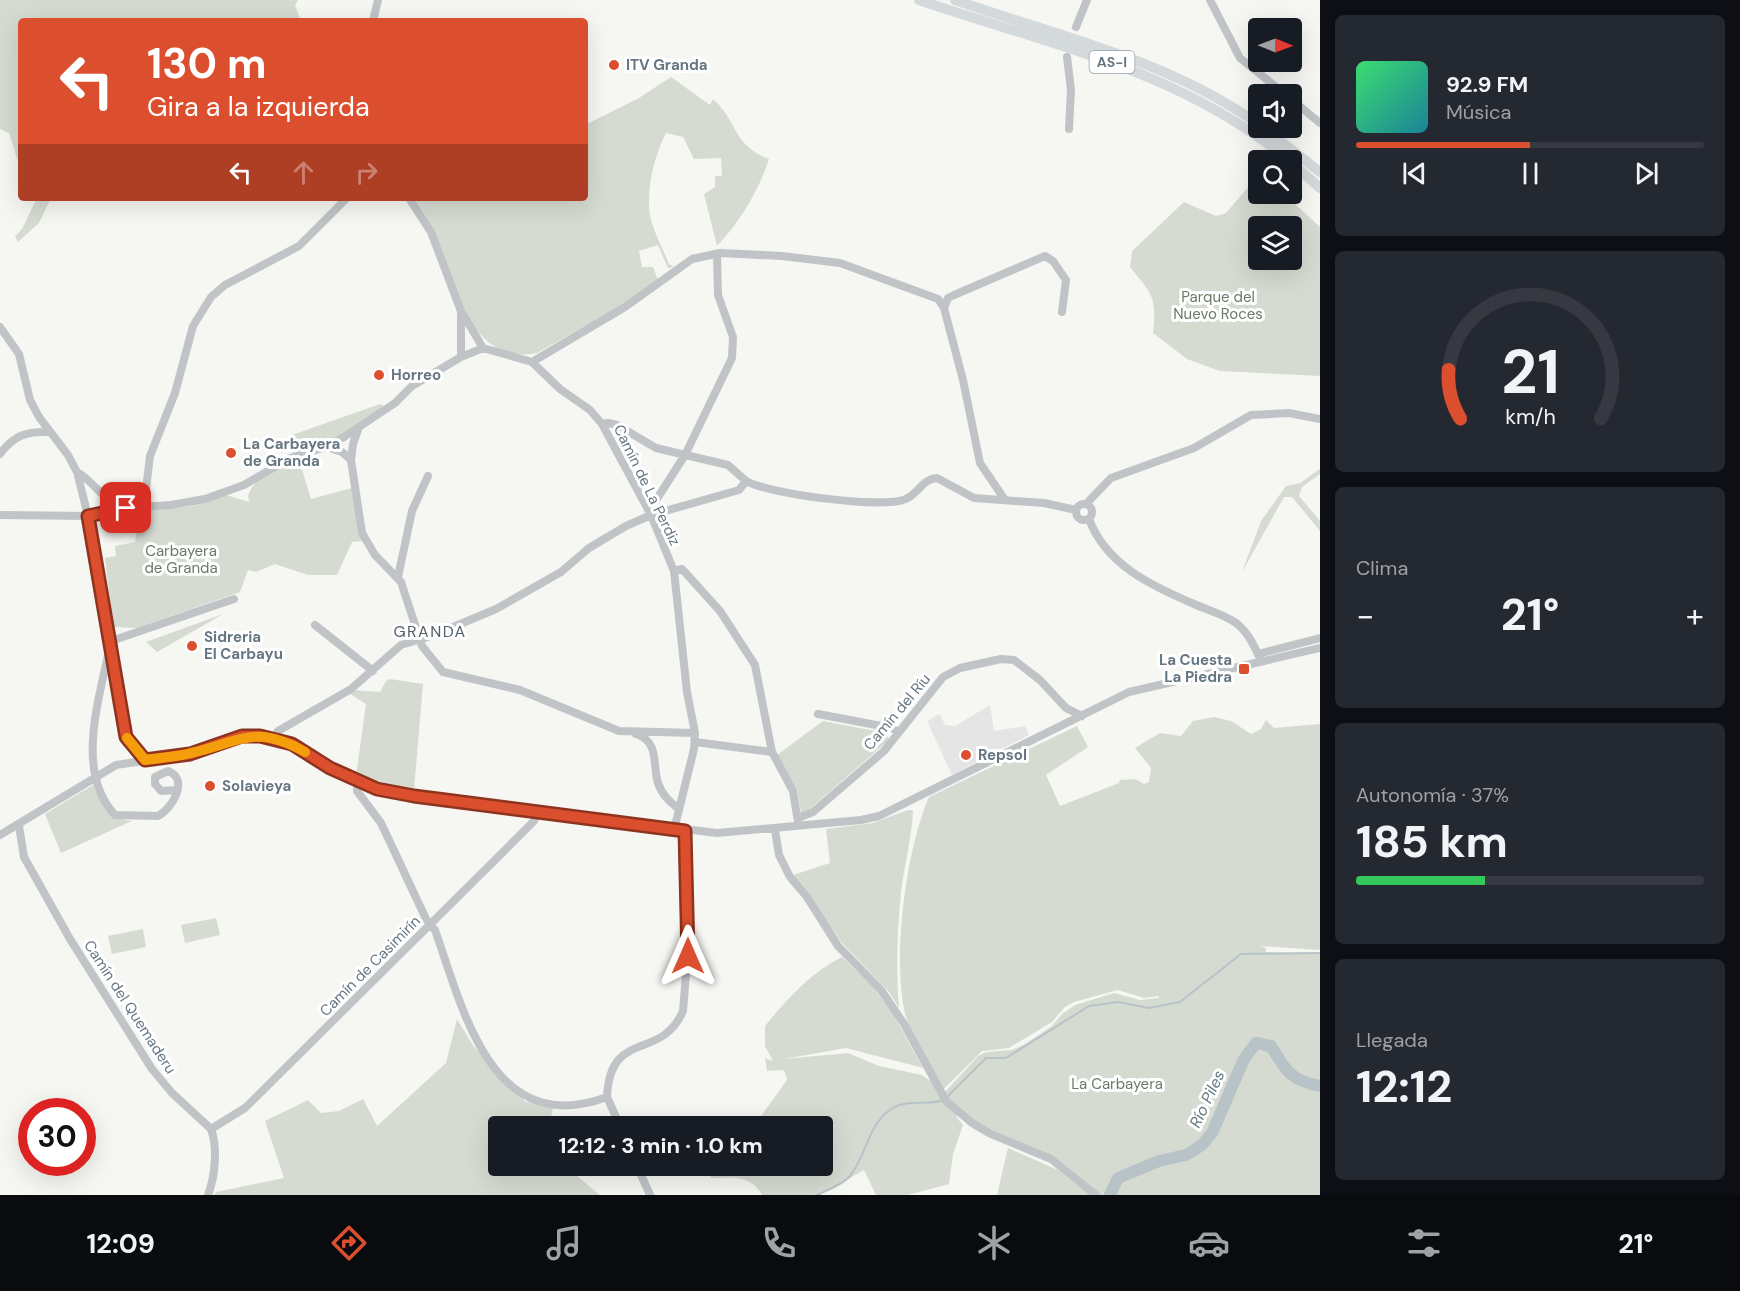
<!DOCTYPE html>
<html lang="es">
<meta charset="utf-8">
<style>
body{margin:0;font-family:"DM Sans",sans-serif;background:#242831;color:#f1f3f6;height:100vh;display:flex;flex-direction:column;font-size:22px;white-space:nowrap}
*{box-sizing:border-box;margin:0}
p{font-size:20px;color:#9ea1a6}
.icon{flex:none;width:33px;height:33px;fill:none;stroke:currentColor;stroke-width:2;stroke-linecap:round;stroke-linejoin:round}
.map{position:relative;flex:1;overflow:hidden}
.details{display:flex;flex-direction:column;gap:15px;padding:15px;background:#0d0f14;width:420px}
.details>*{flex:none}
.top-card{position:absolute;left:18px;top:18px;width:570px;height:183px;border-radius:6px;box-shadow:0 6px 24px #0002;background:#db4f2e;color:#fff;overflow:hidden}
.needle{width:39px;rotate:91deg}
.buttons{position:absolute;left:1248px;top:18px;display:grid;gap:12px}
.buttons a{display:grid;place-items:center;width:54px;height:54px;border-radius:6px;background:#171b24;box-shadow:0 6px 24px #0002;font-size:30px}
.speed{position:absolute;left:18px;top:1098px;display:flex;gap:12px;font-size:30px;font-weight:700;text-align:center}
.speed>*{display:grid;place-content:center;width:78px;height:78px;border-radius:50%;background:#171b24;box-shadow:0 6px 24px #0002;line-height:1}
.speed .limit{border:9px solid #d22;background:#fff;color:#111}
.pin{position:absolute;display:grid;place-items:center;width:51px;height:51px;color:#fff;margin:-26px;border-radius:12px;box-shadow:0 3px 9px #0006}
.me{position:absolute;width:66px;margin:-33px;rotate:0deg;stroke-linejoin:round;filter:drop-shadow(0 0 4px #0008)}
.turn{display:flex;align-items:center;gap:21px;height:126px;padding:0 30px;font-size:27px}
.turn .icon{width:78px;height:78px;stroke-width:2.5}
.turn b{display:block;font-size:42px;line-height:51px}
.lanes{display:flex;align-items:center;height:57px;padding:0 30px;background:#0003;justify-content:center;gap:30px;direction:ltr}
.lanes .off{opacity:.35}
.big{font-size:45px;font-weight:700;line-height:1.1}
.details .tile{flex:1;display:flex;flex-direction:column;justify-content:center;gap:9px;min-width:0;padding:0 21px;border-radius:9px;background:#242831}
.details .dial{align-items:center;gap:0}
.dial svg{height:156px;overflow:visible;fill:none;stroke:#363941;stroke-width:7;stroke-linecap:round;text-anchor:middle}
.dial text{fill:#f1f3f6;stroke:none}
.song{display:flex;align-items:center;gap:18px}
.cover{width:72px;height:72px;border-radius:9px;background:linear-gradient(135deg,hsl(140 70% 55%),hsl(190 70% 35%))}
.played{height:6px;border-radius:3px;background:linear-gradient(90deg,#db4f2e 50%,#363941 50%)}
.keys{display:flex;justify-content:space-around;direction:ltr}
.heat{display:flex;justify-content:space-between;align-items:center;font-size:33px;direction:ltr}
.charge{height:9px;border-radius:4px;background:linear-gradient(90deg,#34c759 37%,#363941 0)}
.trip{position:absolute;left:488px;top:1116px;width:345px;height:60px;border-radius:6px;background:#171b24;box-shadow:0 6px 24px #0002;font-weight:700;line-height:60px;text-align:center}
.dock{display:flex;height:96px;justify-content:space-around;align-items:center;background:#090b0e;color:#9ea1a6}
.dock .icon{width:42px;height:42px}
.dock .selected{color:#db4f2e}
.dock b{font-size:27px;color:#f1f3f6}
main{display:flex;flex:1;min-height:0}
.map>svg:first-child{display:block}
.built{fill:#e4e5e4}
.green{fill:#d6dbd2;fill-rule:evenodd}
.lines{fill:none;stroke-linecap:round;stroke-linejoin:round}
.stream{stroke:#b7c3c7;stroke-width:2}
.river{stroke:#b7c3c7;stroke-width:12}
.minor{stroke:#c0c4c7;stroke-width:8}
.highway{stroke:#d4d9dc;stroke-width:10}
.route-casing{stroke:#8e331e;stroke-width:15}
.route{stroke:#db4f2e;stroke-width:10}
.slow{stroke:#f59e0b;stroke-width:10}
.poi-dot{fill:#db4f2e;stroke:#fff;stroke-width:2}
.labels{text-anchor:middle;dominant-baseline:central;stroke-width:6;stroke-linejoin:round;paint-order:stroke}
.shield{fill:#fff;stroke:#94a0a8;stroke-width:1.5}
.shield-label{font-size:14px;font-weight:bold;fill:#667783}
.poi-label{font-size:15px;font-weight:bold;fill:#667783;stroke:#fff;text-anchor:start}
.park-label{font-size:15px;fill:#6a7a65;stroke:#fff}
.street-label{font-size:15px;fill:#667783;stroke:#fff}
.neighbourhood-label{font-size:16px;letter-spacing:1.5px;fill:#546068;stroke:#fff}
.water-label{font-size:16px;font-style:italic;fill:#63787f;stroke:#fff}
</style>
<main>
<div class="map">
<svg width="1320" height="1195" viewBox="0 0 1320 1195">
<rect width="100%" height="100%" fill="#f6f6f3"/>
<path class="built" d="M990 705 994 731 1025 726 1029 735 952 775 927 721 940 714 945 725 955 726Z"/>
<path class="green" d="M0 0H298L295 5 301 21H21V171L9 133 0 129Z
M671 77 710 105 713 99C738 121 732 145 769 159 759 190 740 222 717 246L704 194 715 187V176H722L721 158 694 159 683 137 666 133C654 157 646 189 650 215 653 231 663 249 669 264L674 267 668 268 658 245 639 251 642 267H653L658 280 628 302 537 353C469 366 456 284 437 237 432 224 422 211 414 198H585V125L639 98Z
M1250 185H1258V194H1284L1320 227V376L1220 371 1187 359 1153 333C1157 297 1152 294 1130 267L1132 251 1184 202 1216 216 1226 213ZM1258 226H1292V260H1258Z
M33 198H51L39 223 18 242 15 236 22 229 36 200Z
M380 404 384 406 379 410 338 437 293 453 289 442 292 435Z
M313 454 315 457 300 463 311 499 352 488 362 541 352 542 337 575H308L275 564 256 572 248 570 240 592 137 628 113 627 105 558 116 556 115 546 135 542 140 510C170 509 197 509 223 494L249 502 248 496C255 472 292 461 313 454Z
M1320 469V474L1302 487 1299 496 1320 521V531L1292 497H1284L1242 572 1261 521 1286 486 1300 483Z
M223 614 157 652 146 642Z
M390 679 423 684 414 790 356 776 366 704 350 694 353 690 380 692 386 681Z
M1214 717 1231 721 1251 734 1261 729 1266 720 1274 728 1320 724V950L1260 946 1266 948V952L1320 953V1195H997L1008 1148 1058 1170 1079 1186 1087 1189 1064 1167 991 1134 956 1112 957 1118 963 1125 953 1154 949 1184 908 1195H876L864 1170 820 1195H762C751 1174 732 1178 711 1178L707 1166H822V1126H754L787 1080 784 1070 767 1071 765 1058 773 1061 765 1046V1026C786 1000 811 972 842 957L874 988 893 1014 923 1068 846 1048 784 1059 848 1053 879 1066 922 1075 943 1090C932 1068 913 1040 906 1017 891 962 906 849 929 797L1077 726 1088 747 1046 775 1060 806 1119 783 1120 780 1135 779 1144 784 1149 782 1151 768 1135 748 1160 733 1181 736 1193 721ZM1118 990 1144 998 1159 996V998L1140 1000 1114 993 1075 1005 1062 1014 1052 1026 1025 1044 1012 1050 986 1052 978 1056 945 1092 943 1090 982 1051 1009 1048 1052 1022 1065 1007 1074 1002Z
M823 721 886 733 889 740 805 813 801 812 797 789 777 755Z
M93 785C104 806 106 817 132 821L61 853 45 814Z
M908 810H913C912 838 904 865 901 893 897 930 896 970 899 1008L889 992 842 943 793 875 830 863 826 829 873 823Z
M216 918 220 935 185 943 181 925Z
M143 929 146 947 112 954 108 936Z
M457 1019 474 1047 523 1096 524 1101 553 1108 549 1126H498V1166H565L600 1195H214L216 1192 284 1178 265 1121 308 1100 321 1113 339 1111 363 1099 377 1126 446 1063Z"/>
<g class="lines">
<path class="stream" d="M947 1097 986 1058H1006L1089 1006 1118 1002 1149 1008 1180 1002 1241 954 1320 953
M817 1195C827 1190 842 1185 849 1177 867 1157 867 1123 893 1108 908 1099 931 1106 942 1100"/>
<path class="river" d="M1110 1195 1118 1178 1159 1161 1186 1155 1202 1145 1212 1133 1244 1059 1256 1043 1271 1046C1285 1070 1291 1081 1320 1086"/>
<path class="minor" d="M1210 0 1240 58 1285 94
M373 21 378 0
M1076 27 1087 0
M1067 57 1071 90 1069 129
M1292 100 1320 123
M409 198 431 232 461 311 483 348 532 362 560 389 590 410 602 424 651 515 674 571 687 692 695 733 694 749 674 830
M944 308 948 298 954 295 1045 256 1053 261 1066 280 1062 312
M0 327 19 354 30 400 39 417 68 455 77 472 88 516 126 737 145 760
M461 357V315
M532 362 625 307 692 259 720 253 782 256 840 263 938 299 944 308 963 380 980 463 1005 500
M602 424 608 423 617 425 656 448 728 465 746 481
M359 427 353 444 351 460 362 533 375 555 401 582 422 646 443 672 520 690 619 731 695 733
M326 447 342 452 351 460
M0 454C14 435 27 431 50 432
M77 472C95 482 103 502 125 508
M1076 512a8 8 0 1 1 16 0a8 8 0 1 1-16 0Z
M1086 504 1111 478 1194 448 1251 415 1289 413 1320 419
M144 506 150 456 175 393 193 326 211 297 225 285 299 246 347 198
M0 515 88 516 126 508 171 505 205 499 244 485 290 458 326 447 344 437 395 403 412 386 461 357 483 348
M651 515 653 505 685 455 732 358 733 337 718 295 717 254
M1089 519C1106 565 1152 586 1194 604 1207 610 1224 614 1236 623 1248 632 1255 647 1261 661
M674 571 682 569 720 611 755 665 772 752 793 791 798 822
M398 577 412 511 428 476
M315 625 373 671
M111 641 234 599
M110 646C100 697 74 771 115 815L158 816C172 809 190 779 168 771L155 777V784L161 791 177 790
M1258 654 1320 638
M818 714 892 728 898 732
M636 734C660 742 652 764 658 783 662 795 670 802 679 809
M274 738 278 731 351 689 401 645 434 635 496 609 561 572 589 548 626 526 651 515 739 490 746 481C769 494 878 508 903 500 918 496 921 479 937 478L974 498 1044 503 1076 510
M695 742 772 752
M358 781 357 791 381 823 427 921 435 930C463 1009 491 1140 607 1097 610 1028 661 1062 683 1011L689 937 685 831
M798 818 813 812 884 751 943 677 960 668 1001 659 1014 660 1040 680 1066 708 1082 716
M19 826 24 857 70 939 152 1069 172 1093 211 1129C218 1148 215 1177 208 1195
M775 830 779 855 790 877 807 897 838 946 881 990 904 1024 946 1101 972 1123 991 1134 1051 1159 1096 1195
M0 835 116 765 190 754 250 735 274 738 292 744 330 768 353 779 377 788 414 796 717 833 861 820 879 816 1129 692 1320 648
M607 1097 620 1126
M211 1129 245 1108 508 847 534 821 538 813
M637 1166 650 1195"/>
<path class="highway" d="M919 0C1047 44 1183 71 1288 160
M955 0C1059 37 1166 59 1258 124
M1264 128 1320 172
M1292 163 1320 188"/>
</g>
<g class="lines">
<defs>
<path id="route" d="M126 508 88 516 126 737 145 760 190 754 242 736H260L292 744 330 768 377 789 414 796 685 831 688 956"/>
</defs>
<use href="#route" class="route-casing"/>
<use href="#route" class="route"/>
<path class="slow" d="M127 738 145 760C160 758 176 757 191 753 240 742 255 723 305 752"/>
</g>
<g class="poi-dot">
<circle cx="614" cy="65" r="6"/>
<circle cx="379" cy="375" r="6"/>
<circle cx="231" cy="453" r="6"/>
<circle cx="192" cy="646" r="6"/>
<rect x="1238" y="663" width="12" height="12" rx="3"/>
<circle cx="966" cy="755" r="6"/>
<circle cx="210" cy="786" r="6"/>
</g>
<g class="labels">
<rect class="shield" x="1089.5" y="51" width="45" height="22" rx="4.5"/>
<g class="shield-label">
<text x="1112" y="62">AS-I</text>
</g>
<g class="poi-label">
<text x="626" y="65">ITV Granda</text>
<text x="391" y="375">Horreo</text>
<text x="243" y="444">La Carbayera<tspan x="243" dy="17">de Granda</tspan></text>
<text x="204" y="637">Sidreria<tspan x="204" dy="17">El Carbayu</tspan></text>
<text x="1232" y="660" text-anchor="end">La Cuesta<tspan x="1232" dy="17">La Piedra</tspan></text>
<text x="978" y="755">Repsol</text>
<text x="222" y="786">Solavieya</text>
</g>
<g class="park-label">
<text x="1218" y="297">Parque del<tspan x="1218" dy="17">Nuevo Roces</tspan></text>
<text x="181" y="551">Carbayera<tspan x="181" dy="17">de Granda</tspan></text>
<text x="1117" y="1084">La Carbayera</text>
</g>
<g class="street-label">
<text transform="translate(647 485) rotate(64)">Camín de La Perdiz</text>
<text transform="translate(897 712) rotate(-50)">Camín del Ríu</text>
<text transform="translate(370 966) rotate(-45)">Camín de Casimirín</text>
<text transform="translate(130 1007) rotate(57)">Camín del Quemaderu</text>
</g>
<g class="neighbourhood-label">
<text x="430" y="631">GRANDA</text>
</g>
<g class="water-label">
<text transform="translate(1207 1099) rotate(-65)">Río Piles</text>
</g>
</g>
</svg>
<div class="buttons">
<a><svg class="needle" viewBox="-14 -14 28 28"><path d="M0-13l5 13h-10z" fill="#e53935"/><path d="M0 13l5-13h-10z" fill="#9ea1a6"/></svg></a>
<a><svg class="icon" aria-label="sound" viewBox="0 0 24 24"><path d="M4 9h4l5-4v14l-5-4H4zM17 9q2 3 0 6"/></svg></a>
<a><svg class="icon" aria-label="search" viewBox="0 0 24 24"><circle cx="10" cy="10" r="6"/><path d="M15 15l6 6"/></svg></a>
<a><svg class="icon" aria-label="layers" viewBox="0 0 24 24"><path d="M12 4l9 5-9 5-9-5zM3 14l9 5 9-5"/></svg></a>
</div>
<div class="speed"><div class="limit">30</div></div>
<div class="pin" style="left:126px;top:508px;background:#d93025"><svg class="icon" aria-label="arrive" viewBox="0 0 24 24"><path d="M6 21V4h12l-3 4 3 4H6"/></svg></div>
<svg class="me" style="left:688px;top:956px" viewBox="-20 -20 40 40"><path d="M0-17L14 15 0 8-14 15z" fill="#db4f2e" stroke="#fff" stroke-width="4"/></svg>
<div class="trip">12:12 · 3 min · 1.0 km</div>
<div class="top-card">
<div class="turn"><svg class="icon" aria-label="left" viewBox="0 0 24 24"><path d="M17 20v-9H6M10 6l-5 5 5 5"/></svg><div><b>130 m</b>Gira a la izquierda</div></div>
<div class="lanes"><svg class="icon" aria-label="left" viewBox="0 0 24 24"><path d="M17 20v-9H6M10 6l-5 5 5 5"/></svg><svg class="icon off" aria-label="ahead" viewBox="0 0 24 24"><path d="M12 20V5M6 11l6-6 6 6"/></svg><svg class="icon off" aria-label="right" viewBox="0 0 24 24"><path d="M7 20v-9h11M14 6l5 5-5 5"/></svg></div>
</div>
</div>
<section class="details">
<div class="tile">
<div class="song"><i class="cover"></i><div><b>92.9 FM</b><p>Música</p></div></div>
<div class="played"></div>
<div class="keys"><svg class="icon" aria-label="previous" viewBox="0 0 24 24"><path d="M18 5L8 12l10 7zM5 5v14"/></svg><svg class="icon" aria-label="pause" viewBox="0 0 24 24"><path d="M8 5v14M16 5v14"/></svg><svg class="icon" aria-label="next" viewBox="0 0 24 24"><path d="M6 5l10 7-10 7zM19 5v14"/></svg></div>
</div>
<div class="tile dial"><svg viewBox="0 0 100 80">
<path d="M14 69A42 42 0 1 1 86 69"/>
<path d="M14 69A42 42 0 0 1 8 44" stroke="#db4f2e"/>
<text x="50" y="56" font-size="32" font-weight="700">21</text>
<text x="50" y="72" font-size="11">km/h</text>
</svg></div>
<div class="tile"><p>Clima</p>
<div class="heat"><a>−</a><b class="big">21°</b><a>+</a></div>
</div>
<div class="tile"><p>Autonomía · 37%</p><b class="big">185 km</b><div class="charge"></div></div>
<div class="tile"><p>Llegada</p><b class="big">12:12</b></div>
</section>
</main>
<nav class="dock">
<b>12:09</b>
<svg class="icon selected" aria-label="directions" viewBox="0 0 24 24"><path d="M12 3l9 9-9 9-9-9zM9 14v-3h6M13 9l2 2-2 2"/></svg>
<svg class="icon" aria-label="music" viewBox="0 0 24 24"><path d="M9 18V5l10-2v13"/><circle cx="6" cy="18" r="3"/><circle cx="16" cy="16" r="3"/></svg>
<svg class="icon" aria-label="phone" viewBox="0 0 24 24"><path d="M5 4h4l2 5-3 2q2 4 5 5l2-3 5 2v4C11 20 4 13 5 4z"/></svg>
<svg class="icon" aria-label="climate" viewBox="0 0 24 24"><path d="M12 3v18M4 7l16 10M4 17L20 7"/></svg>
<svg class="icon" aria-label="car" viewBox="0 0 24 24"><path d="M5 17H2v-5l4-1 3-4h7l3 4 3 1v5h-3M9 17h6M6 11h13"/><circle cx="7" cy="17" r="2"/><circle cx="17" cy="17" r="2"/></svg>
<svg class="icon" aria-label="filters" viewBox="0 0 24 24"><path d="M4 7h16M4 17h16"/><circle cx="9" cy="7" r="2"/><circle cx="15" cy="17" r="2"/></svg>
<b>21°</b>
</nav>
